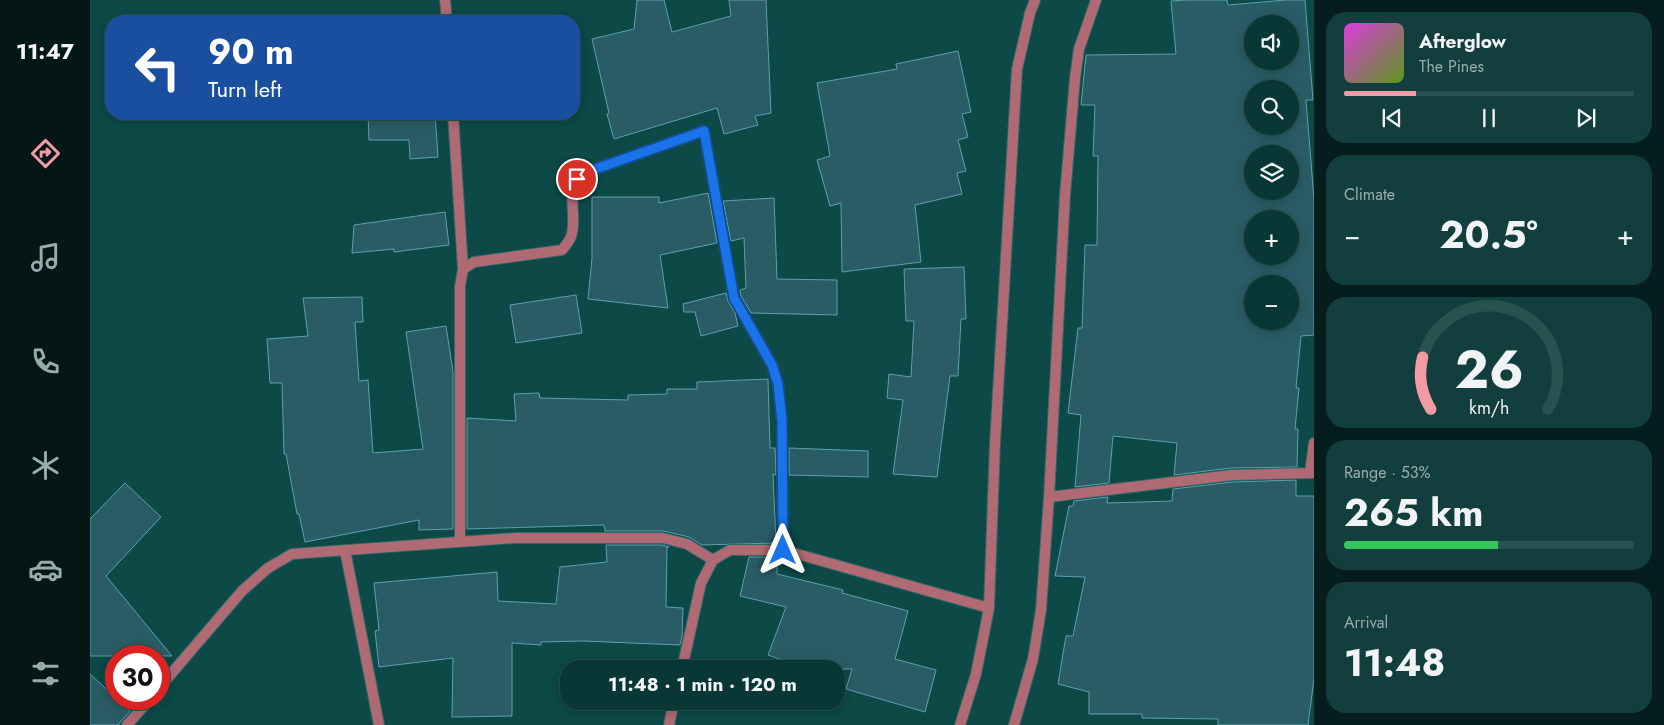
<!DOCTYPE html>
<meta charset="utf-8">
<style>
body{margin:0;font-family:Jost,sans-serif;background:#123f3d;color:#f1f3f6;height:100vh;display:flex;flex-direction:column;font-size:19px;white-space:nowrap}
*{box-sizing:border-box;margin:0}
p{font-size:16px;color:#99acad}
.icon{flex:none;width:28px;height:28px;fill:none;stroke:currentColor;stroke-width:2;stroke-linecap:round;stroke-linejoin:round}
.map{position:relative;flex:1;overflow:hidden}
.drawer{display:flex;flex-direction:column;gap:12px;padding:12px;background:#051e1d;width:350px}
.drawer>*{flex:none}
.guide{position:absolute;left:15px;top:15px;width:475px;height:105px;border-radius:20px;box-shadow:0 2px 12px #0003,0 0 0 1px #295150;background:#1a4fa0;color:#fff;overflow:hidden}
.tools{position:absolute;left:1154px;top:15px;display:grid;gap:10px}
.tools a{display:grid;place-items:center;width:55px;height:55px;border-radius:50%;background:#093735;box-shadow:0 2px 12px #0003,0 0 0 1px #295150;font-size:25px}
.speed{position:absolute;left:15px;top:645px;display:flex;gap:10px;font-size:25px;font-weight:700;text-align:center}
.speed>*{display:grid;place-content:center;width:65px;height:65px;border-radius:50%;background:#093735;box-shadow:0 2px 12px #0003,0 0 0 1px #295150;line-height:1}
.speed .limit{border:8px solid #d22;background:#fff;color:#111}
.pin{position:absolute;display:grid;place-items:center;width:42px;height:42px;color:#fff;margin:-21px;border:2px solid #fff;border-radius:50%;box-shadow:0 1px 5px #0007}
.me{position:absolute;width:55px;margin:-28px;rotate:0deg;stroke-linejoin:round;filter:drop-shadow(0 0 4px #0008)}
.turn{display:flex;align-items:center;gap:18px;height:105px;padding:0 20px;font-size:22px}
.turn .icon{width:65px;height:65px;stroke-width:2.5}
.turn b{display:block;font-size:35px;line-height:42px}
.big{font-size:38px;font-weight:700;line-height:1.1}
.drawer .widget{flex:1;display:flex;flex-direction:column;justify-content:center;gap:8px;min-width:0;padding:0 18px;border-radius:20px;background:#123f3d}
.drawer .dial{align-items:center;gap:0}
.dial svg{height:130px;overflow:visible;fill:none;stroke:#295150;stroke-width:7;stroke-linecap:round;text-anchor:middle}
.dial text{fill:#f1f3f6;stroke:none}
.song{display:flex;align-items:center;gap:15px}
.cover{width:60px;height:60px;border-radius:8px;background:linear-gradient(135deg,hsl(300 70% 55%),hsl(90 70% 35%))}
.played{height:5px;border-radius:2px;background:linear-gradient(90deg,#f49aa5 25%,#295150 25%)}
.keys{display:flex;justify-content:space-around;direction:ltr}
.heat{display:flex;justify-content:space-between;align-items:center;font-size:28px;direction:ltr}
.charge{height:8px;border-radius:4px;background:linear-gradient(90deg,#34c759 53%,#295150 0)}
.trip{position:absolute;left:470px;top:660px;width:285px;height:50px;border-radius:20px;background:#093735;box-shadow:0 2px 12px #0003,0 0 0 1px #295150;font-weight:700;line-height:50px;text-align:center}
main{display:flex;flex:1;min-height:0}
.tab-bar{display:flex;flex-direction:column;width:90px;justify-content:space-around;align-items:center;background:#041615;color:#99acad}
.tab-bar .icon{width:35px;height:35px}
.tab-bar .active{color:#f49aa5}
.tab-bar b{font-size:22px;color:#f1f3f6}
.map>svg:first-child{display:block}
.building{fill:#2a5c65;stroke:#5ca1af;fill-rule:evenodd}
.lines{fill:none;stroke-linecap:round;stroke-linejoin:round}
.minor-casing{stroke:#306866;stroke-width:12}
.tertiary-casing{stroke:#306866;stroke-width:12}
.minor{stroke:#b06a73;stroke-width:10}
.tertiary{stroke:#b06a73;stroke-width:10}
.route-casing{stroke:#114b97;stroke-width:12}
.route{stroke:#1a73e8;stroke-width:9}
</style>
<main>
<nav class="tab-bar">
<b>11:47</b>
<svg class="icon active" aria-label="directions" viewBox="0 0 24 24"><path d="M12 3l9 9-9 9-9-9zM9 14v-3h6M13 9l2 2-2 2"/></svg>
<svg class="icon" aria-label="music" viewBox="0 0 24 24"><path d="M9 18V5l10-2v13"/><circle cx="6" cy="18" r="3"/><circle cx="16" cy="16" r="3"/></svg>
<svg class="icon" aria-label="phone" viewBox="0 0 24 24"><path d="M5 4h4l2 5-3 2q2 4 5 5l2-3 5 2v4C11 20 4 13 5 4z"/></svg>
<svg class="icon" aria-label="climate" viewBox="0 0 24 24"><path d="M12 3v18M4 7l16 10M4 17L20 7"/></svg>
<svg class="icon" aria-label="car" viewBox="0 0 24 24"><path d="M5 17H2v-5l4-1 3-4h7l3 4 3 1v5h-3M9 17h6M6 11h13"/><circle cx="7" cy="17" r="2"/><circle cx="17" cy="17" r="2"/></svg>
<svg class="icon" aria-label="filters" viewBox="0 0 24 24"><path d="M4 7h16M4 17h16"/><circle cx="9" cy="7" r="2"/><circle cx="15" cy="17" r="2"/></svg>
</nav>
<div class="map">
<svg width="1224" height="725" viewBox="0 0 1224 725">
<rect width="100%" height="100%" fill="#0c4947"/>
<path class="building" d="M547 0H574L582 32 641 16 639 0H676L681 113 665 116 668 125 634 134 627 108 524 139 517 114 519 113 502 39 544 29Z
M1096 0H1137L1138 5 1196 0H1215L1223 100H1216L1224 199V335L1211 336 1206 388H1209L1205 429H1208L1207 467 1141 468 1084 475 1087 443 1023 436 1019 483 985 487 991 415 978 413 988 328H992L995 245H1007L1008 156H1003L1005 105H991L996 55 1086 54 1081 1ZM1162 24H1200V61H1162ZM1162 89H1200V126H1162ZM1162 154H1200V191H1162ZM1162 219H1200V256H1162ZM1162 284H1200V321H1162Z
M868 51 881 112 872 114 878 137 868 140 876 171 867 173 872 194 825 205 831 262 752 272 751 203 740 206 727 160 740 156 727 83 807 69 806 64Z
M278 114H345L348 157 320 159 319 140H279Z
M618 193 627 243 570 255 578 308 498 299 502 258V197H569V203Z
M684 198 687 279 747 280V315L661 313 651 296 650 290 656 288 654 238 641 241 633 201Z
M355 212 359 245 304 252V249L262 253 264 225Z
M874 267 876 319H871L868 376H860L847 477 803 474 813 400 797 398 799 374 821 377 824 321H816L814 269Z
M636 293 638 301 645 313 648 326 611 336 605 312H594L593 304Z
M486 295 492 333 426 343 420 305Z
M272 297 273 322H265L269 381 278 380 283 453 333 449 316 332 356 326 363 372V529L329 530V520L215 542 209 514H207L196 454H194L192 383H180L177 339 218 336 213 298Z
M678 379 680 448H685L686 475 683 474 686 543 612 545 599 537 574 531H515L514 525 377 529V418L426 421 424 394 449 393 450 398 538 400V395L577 394V389H607V382Z
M699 448 778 451V477L699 475Z
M1206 480V496H1224V679L1218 725H1128V719L1052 718V714H999V692L968 684 976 636H983L995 577 965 576 979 506H983L984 501 1018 497 1017 503 1082 501 1083 489 1142 482Z
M35 483 71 517 16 576 82 656H0V519Z
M516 545H572L579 547H577L576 607 593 608 592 636 590 645 493 641 451 642V645L422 643V716L362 717 363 658 289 667 285 631 289 630 284 583 407 572 408 601 466 604 470 567 517 562Z
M659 557H687V574L753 590 752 593 818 611 805 659 846 670 835 712 756 689 762 669H717L678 655 696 607 650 596Z
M0 674 40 711 28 725H0Z"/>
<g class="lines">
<defs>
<path id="minor" d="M355 0 357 21
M363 114 373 269 370 286V542
M373 269 384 262 472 250C476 245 481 240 482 233 487 211 474 190 494 173L614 131 644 298 682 365 688 384 692 421 693 550
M1220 473 1224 443
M959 497 1142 475 1224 473
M255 550 289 725
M592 669 611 583 623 560 640 550H693L899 608
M69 688 152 591 178 568 202 554 425 538H573L597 544 623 560
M37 725 60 699
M579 725 584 701"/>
<path id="tertiary" d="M870 725 886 674 899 608 905 443 927 69 940 13 945 0
M924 725 943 659 951 610 959 497 975 195 985 78 989 49 1006 0"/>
</defs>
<use href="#minor" class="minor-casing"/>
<use href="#tertiary" class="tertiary-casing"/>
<use href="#minor" class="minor"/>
<use href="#tertiary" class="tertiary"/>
</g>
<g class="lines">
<defs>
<path id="route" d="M487 179 494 173 614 131 644 298 682 365 688 384 692 421 693 550"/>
</defs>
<use href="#route" class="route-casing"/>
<use href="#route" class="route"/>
</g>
</svg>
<div class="tools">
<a><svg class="icon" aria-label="sound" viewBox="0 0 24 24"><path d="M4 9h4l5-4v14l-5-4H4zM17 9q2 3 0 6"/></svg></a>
<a><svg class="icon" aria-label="search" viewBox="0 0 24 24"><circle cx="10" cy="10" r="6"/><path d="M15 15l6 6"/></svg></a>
<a><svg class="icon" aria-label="layers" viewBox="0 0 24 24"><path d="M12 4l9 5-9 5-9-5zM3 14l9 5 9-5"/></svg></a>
<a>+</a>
<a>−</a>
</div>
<div class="speed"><div class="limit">30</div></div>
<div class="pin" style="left:487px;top:179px;background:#d93025"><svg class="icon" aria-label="arrive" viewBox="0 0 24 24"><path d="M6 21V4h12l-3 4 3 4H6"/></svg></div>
<svg class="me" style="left:693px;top:550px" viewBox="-20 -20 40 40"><path d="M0-17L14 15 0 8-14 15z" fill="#1a73e8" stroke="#fff" stroke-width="4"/></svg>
<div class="trip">11:48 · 1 min · 120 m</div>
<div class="guide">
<div class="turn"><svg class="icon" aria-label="left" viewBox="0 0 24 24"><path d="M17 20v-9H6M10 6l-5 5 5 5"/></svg><div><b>90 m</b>Turn left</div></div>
</div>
</div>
<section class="drawer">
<div class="widget">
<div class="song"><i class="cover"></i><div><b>Afterglow</b><p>The Pines</p></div></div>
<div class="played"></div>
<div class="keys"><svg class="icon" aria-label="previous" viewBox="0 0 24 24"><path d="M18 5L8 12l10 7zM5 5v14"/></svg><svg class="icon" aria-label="pause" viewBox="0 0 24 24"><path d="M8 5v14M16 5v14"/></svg><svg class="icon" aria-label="next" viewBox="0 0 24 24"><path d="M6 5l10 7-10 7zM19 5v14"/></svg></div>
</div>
<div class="widget"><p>Climate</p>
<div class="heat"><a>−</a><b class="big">20.5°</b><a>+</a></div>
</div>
<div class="widget dial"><svg viewBox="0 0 100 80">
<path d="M14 69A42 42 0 1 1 86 69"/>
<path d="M14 69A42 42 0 0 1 9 37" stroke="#f49aa5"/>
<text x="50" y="56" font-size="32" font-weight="700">26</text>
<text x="50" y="72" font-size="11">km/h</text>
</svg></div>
<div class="widget"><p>Range · 53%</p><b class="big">265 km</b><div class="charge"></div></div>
<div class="widget"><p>Arrival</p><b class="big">11:48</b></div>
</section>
</main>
